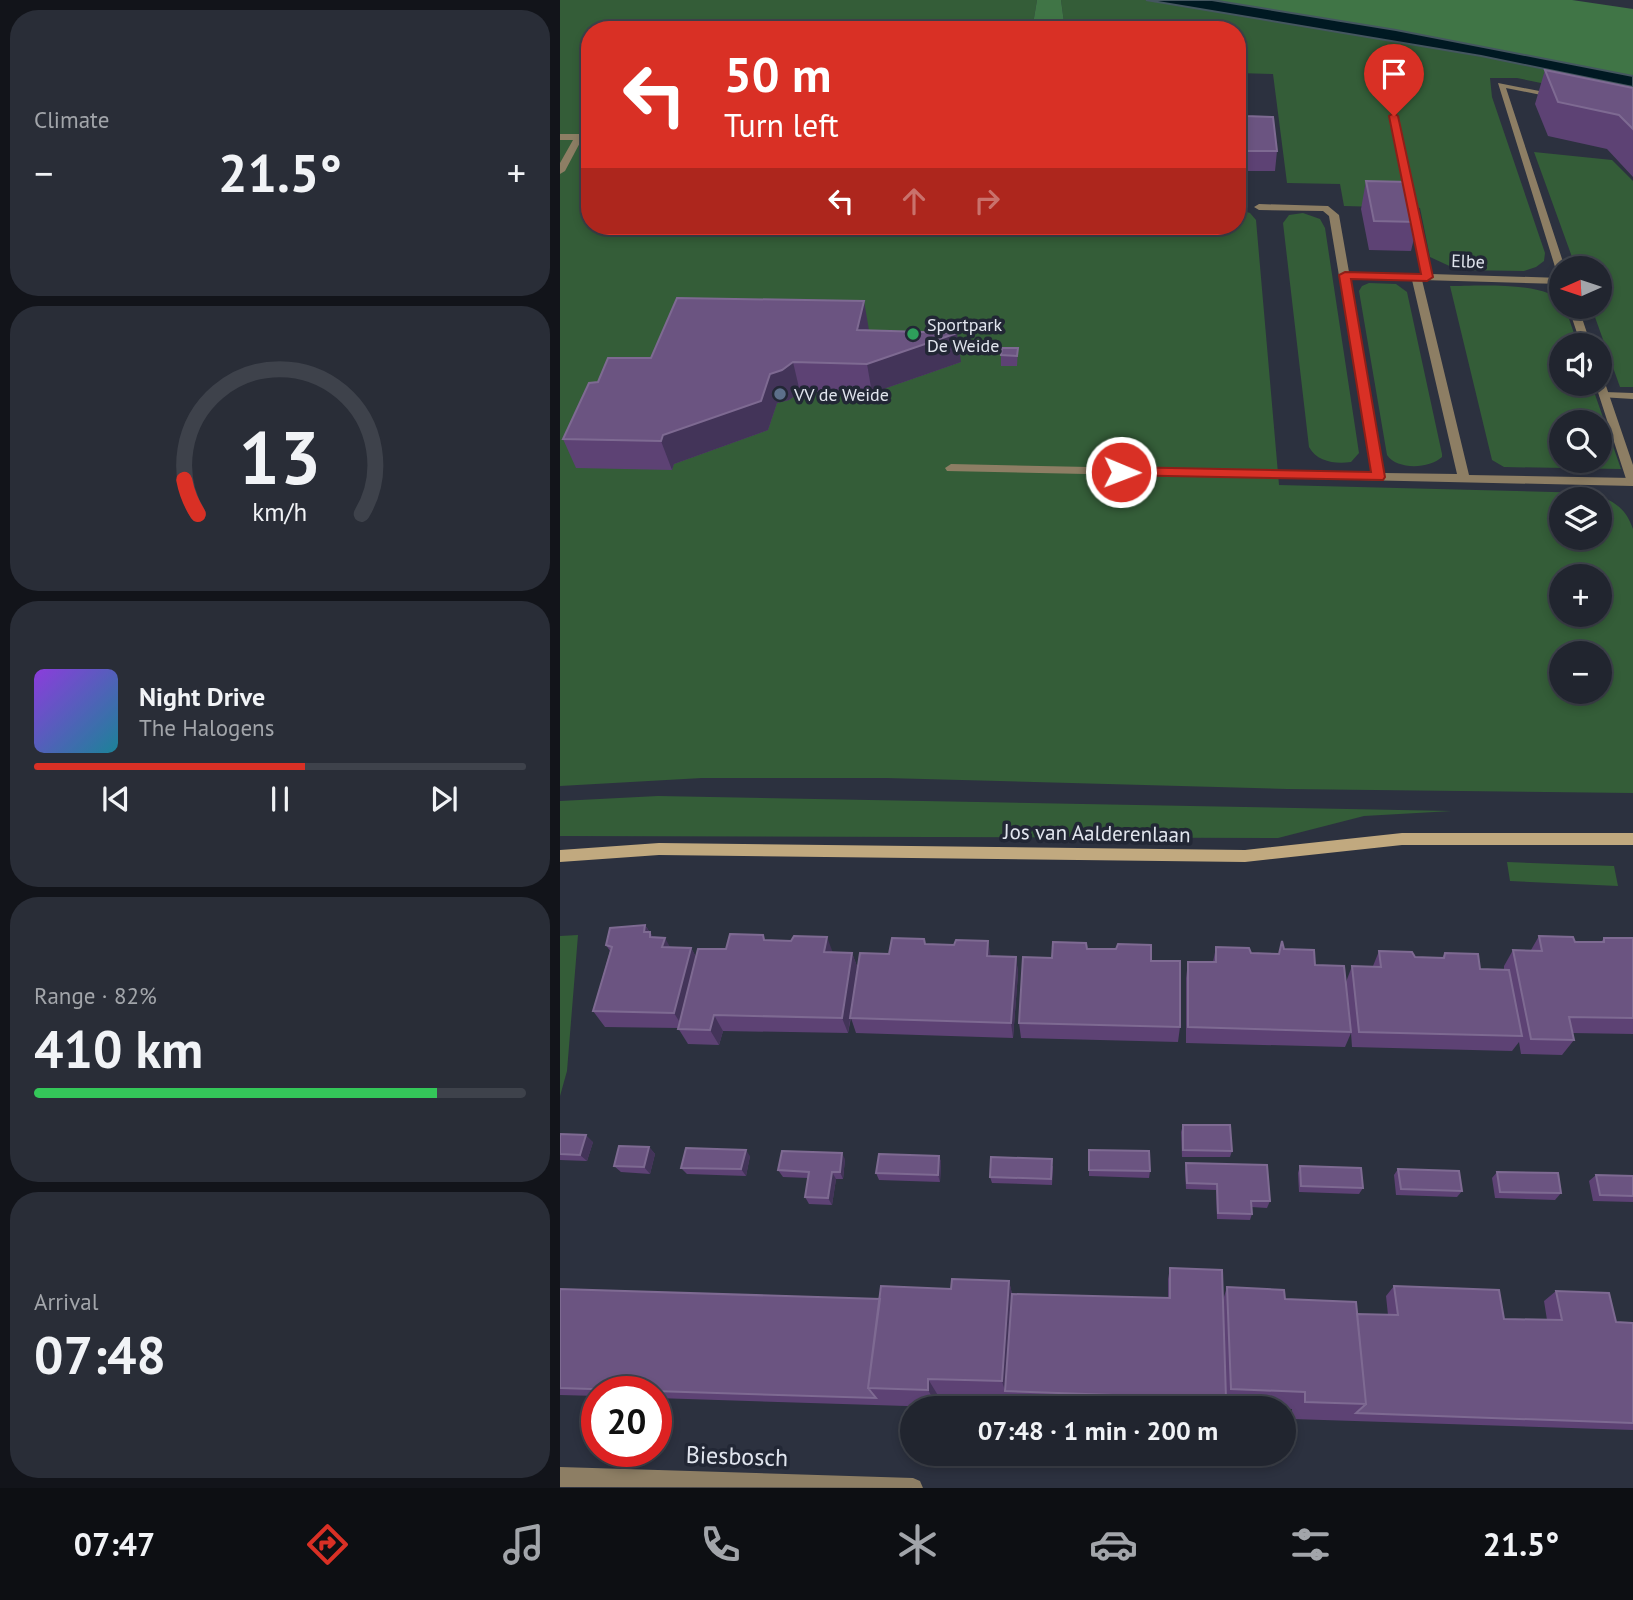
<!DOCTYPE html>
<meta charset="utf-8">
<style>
body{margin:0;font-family:"PT Sans",sans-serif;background:#292d37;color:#f1f3f6;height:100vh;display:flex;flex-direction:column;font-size:26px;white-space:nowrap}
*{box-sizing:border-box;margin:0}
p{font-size:23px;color:#a2a5aa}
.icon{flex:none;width:38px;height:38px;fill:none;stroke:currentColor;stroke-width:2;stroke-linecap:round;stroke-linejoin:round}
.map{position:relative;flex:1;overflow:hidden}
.sheet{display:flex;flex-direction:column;gap:10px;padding:10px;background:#12141a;width:560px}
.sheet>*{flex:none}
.banner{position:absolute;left:21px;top:21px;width:665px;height:214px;border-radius:28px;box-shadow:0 4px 10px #0003,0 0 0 2px #3e424b;background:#d93025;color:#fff;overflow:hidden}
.needle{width:46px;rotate:267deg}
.tools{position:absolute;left:989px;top:256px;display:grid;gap:14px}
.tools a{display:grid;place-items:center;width:63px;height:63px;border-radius:50%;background:#21252f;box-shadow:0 4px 10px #0003,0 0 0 2px #3e424b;font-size:35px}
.speed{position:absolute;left:21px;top:1376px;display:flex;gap:14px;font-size:35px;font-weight:700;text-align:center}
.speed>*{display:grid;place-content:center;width:91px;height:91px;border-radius:50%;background:#21252f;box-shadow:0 4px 10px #0003,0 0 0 2px #3e424b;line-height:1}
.speed .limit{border:10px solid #d22;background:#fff;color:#111}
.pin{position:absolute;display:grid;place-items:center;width:60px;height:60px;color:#fff;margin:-72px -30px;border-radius:50% 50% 50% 0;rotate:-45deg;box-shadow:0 0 7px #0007}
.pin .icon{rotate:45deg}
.me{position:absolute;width:77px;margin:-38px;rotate:91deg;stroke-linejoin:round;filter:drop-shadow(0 0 5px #0008)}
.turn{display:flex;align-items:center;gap:24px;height:147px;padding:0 28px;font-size:32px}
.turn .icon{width:91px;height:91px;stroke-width:2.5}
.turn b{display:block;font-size:49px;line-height:60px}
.lanes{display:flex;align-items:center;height:66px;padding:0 28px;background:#0003;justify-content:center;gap:35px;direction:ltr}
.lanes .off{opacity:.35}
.big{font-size:52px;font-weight:800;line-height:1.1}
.sheet .tile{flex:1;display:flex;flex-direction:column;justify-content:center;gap:10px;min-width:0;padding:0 24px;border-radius:28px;background:#292d37}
.sheet .dial{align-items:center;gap:0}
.dial svg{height:182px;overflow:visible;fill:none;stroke:#3e424b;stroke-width:7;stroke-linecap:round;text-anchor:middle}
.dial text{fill:#f1f3f6;stroke:none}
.song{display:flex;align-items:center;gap:21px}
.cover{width:84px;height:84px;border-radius:10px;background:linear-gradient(135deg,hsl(270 70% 55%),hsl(190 70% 35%))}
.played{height:7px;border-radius:4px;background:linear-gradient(90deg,#d93025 55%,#3e424b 55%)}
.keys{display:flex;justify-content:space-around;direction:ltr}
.heat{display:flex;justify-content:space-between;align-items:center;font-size:38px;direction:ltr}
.charge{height:10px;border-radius:5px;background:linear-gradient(90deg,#34c759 82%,#3e424b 0)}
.trip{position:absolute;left:340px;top:1396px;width:396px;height:70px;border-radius:35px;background:#21252f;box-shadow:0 4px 10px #0003,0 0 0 2px #3e424b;font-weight:800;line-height:70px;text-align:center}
.tab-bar{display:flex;height:112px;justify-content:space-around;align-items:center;background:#0d0f13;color:#a2a5aa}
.tab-bar .icon{width:49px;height:49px}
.tab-bar .active{color:#d93025}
.tab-bar b{font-size:32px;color:#f1f3f6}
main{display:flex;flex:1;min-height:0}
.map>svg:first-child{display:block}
.green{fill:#345d38;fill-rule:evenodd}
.forest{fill:#407546}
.water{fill:#001922;stroke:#44565f;stroke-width:2}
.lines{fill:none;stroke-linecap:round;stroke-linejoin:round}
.lane{fill:#8d7e64;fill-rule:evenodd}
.street{fill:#8d7e64;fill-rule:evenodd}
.secondary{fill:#c1a97f;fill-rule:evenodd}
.wall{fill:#5d4274}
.shaded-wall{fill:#433459}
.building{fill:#6b5481;stroke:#7e6a92;stroke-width:2}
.route{fill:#d93025;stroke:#8d1f18;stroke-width:2}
.leisure-dot{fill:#2e9e5b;stroke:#222735;stroke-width:2.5}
.service-dot{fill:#5c6f8a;stroke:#222735;stroke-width:2.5}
.labels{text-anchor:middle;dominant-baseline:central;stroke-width:7;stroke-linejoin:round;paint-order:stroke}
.far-street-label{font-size:18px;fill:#e1e5ee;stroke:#222735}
.far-poi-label{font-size:18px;fill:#e1e5ee;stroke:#222735;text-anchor:start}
.street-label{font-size:21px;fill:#e1e5ee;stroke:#222735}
.near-street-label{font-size:24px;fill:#e1e5ee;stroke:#222735}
</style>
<main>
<section class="sheet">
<div class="tile"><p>Climate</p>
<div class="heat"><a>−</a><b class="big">21.5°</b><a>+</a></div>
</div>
<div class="tile dial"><svg viewBox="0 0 100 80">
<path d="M14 69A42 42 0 1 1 86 69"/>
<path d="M14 69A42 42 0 0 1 8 54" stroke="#d93025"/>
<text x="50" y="56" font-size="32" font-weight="700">13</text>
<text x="50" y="72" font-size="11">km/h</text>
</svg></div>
<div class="tile">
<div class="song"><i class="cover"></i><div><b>Night Drive</b><p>The Halogens</p></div></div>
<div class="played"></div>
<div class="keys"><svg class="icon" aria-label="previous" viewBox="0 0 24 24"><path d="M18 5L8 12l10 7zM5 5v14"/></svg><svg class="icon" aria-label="pause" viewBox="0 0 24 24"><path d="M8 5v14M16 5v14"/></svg><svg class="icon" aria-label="next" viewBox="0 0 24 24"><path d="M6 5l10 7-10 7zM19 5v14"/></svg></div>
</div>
<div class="tile"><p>Range · 82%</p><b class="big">410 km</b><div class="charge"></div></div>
<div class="tile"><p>Arrival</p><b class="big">07:48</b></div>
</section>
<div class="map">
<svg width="1073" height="1488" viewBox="0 0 1073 1488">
<rect width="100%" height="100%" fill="#2c313f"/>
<path class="green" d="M0 0H477L472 30H30V226H677V209L690 213 696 220 719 485 1030 493C1052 500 1065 506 1073 529V793L727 789 326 778H142L0 786ZM1001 499H1040V537H1001ZM1001 576H1040V614H1001ZM1001 653H1040V691H1001Z
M501 0H586L921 56 1073 87V102L957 78H930L932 97 985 253 984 261 976 267 964 271 898 270 870 257 860 208 784 206 780 184 727 183 713 74 677 73V30H505Z
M974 152 1052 160 1073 181V387H1060L1031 306H1040V268H1016Z
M743 213 760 219 765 228 799 453 791 462C775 464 757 462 749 447L723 223 729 215Z
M809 283 836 284 847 292 882 454V457C869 469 837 470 827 455L799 291 802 286Z
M890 286C912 286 996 280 1001 306L1005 307 1018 345H1001V383H1031L1061 469 944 467 932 460ZM1001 422H1040V460H1001Z
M98 796 892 811 804 816 718 838 0 836V801Z
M947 862 1054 866 1058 886 950 881Z
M18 935 7 1071 0 1096V936Z"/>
<path class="forest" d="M477 0H501L505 30H472Z
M652 0H1012L1073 9V76L836 30Z"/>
<path class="water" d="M586 0H652L836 30 1073 76V87L921 56Z"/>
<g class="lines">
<path class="lane" d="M830 114 837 116 871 274 1001 278V284L862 280 909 475 1073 478V486L387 471 385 468 391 464 812 473 769 216 763 211 699 210 694 207 699 204 768 206 779 215 789 272 861 274ZM791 278 852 280 897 474 824 473Z
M0 134H19L23 137 5 171 0 174V163L13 140H0Z
M1044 392 1073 393V399L1040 397 1039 395Z"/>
<path class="street" d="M938 83 1000 95 996 98 946 88 1005 268H1001V273L996 270Z
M1008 306H1018L1031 345H1021Z
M1040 380 1045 383 1073 465V486L1067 482 1035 383H1040Z
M0 1467 353 1478 360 1481 363 1488 0 1487Z"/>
<path class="secondary" d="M842 833H1073V845H842L685 862 99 855 0 862V850L99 843 685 850Z"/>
</g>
<path class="wall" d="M985 70 1073 88V177L1047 149 988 136 975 104Z
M677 107 717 151 715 171H677Z
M806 181 858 222 851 251 809 250 801 209Z
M309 330 401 362 312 393 240 392 229 400 217 403 208 430 114 464 112 470 16 468 3 439 38 382 91 358Z
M458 348 457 366H441V355Z
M85 925 93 937 110 947 131 948 136 957 166 949 203 935 205 940 273 952 292 953 298 969 329 954 365 944 431 956 456 957 458 973 453 1038 296 1033 291 1018 288 1033 163 1031 159 1045 128 1044 118 1028 45 1027 33 1011 50 951 46 945Z
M979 936 1015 942H1041L1044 938H1073V1034L1012 1033 1014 1040 1002 1055 961 1054 959 1042 952 1051 792 1047 791 1033 785 1047 626 1043V978L628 962H653L656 947 691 953 719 954 724 949 786 982 792 966H813L819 951 855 957 882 958 885 953 920 969 944 970V966L953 950H971Z
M527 949 591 961 620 1027 618 1042 461 1038 459 1023 492 958Z
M623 1125 672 1151 670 1157H622L621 1132Z
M0 1134 33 1142 27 1161 0 1160Z
M89 1147 95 1154 90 1174 61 1172 54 1166Z
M529 1150 590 1171 589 1178 529 1176Z
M190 1156 186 1176 127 1174 121 1168Z
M379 1156 381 1162 380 1182 319 1180 316 1173Z
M285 1159 283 1179H276L272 1205 249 1204 245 1197 248 1178 223 1177 218 1170Z
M626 1163 710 1201 707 1208 691 1207 692 1214 690 1220 657 1219 656 1190 626 1189 625 1170Z
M493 1166 492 1185 432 1183 430 1177Z
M740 1166 803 1188 799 1194 739 1192 738 1173Z
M838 1169 902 1191 897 1197 836 1195 834 1175Z
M937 1172 1001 1193 995 1200 935 1198 932 1178Z
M1036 1175 1073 1176V1202L1033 1201 1029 1181Z
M610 1268 663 1300 667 1287 797 1314 828 1315 826 1296 834 1286 944 1319 987 1320 984 1301 996 1291 1056 1322 1073 1323V1430L732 1419V1409L379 1397 378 1407 96 1398V1391H37V1396L0 1395V1289L320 1299 449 1281 452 1294 608 1298V1279Z"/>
<path class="shaded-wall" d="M304 301 309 330H297Z
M397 333 401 362 312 393 307 364Z
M233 362 240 392 229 400 217 403 208 430 114 464 112 470 101 441 103 435 210 374Z
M85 925 90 933V932L100 949 84 932Z
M267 937 273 953 264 952Z
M105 938 114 954 102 947Z
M428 941 431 957 427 956Z
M131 948 140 964 124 1029 114 1013Z
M292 953 298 969 288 1033 282 1018Z
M456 957 458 973 453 1038 451 1023Z
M154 1015 163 1031 159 1045 150 1030Z
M26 1135 33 1142 27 1161 20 1155Z
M89 1147 95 1154 90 1174 84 1167Z
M186 1150 190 1156 186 1176 181 1169Z
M282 1153 285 1159 283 1179 280 1172Z
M379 1156 381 1162 380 1182 378 1175Z
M272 1172 276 1179 272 1205 268 1198Z
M449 1281 454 1304 445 1391 442 1381Z
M368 1379 379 1397 378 1407 368 1390Z"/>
<path class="building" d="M985 70 1073 88V129L1059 115 998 102Z
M677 107H686V116L713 117 717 151H677Z
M806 181 848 182 858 222 814 221Z
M117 298 304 301 297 330 397 333 307 364 233 362 222 370 210 374 201 401 103 435 101 441 3 439 29 383 38 382 48 358H91Z
M442 348H458L457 356 441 355Z
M85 925 84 932H90V937L105 938 102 947 131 948 114 1013 33 1011 52 947 46 945 50 928Z
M170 934 203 935 204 940 231 941 234 936 267 937 264 952 292 953 282 1018 154 1015 150 1030 118 1029 138 949H166Z
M979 936 1013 937 1015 942H1044V938H1073V1018L1009 1017 1014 1040 971 1039 953 950 982 951Z
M332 938 364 939 365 944 394 945 396 940 428 941 427 956 456 957 451 1023 290 1018 300 953 329 954Z
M722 941 724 949 754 950 755 965 784 966 791 1032 628 1027V962H656V947L689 948 691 953 719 954Z
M493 942 526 943 527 949H556L558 944 591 945V961H620V1027L459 1023 463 957 492 958Z
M819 951 852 952 855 957 884 958 885 953 918 954 920 969 949 970 962 1036 799 1032 792 966 821 967Z
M623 1125H670L672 1151 623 1150Z
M0 1134 26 1135 20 1155 0 1154Z
M59 1146 89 1147 84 1167 54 1166Z
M126 1148 186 1150 181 1169 121 1168Z
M529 1150 589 1151 590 1171 529 1170Z
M222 1151 282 1153 280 1172H272L268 1198 245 1197 249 1172 218 1170Z
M319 1154 379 1156 378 1175 316 1173Z
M431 1157 492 1159 491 1179 430 1177Z
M626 1163 707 1165 710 1201H691L692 1214 658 1213 657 1184 627 1183Z
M740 1166 801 1168 803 1188 741 1186Z
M838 1169 899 1171 902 1191 841 1189Z
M937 1172 998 1173 1001 1193 940 1192Z
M1036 1175 1073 1176V1196L1040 1195Z
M610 1268 662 1270 666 1399 445 1391 452 1294 610 1298Z
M392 1279 449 1281 442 1381 368 1379V1390L308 1388 321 1286 391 1289Z
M834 1286 939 1290 944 1319 1002 1320 996 1291 1049 1293 1056 1322 1073 1323V1423L796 1413 806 1404 797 1314 838 1315Z
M667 1287 724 1290 725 1299 796 1302 806 1404 745 1402V1392L671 1389Z
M0 1289 320 1299 308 1388 316 1398 0 1388Z"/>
<path class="route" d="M834 113 838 116 873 277 867 281 791 279 825 477 823 480 556 475V469L561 467 811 472 779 275 785 272 861 274 829 116Z"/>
<circle class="leisure-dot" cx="353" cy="334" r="7"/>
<circle class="service-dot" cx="220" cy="394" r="7"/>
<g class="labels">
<g class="far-street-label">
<text transform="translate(908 261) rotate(2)">Elbe</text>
</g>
<g class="far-poi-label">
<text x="367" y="324">Sportpark<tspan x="367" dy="21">De Weide</tspan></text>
<text x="234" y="394">VV de Weide</text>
</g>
<g class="street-label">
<text transform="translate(537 833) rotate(1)">Jos van Aalderenlaan</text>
</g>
<g class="near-street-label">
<text transform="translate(177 1456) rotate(2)">Biesbosch</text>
</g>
</g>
</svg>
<div class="tools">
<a><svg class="needle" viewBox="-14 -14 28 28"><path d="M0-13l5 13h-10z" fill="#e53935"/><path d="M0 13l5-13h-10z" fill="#a2a5aa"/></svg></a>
<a><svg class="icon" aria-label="sound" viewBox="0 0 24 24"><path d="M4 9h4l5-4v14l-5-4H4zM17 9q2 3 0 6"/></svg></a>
<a><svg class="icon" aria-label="search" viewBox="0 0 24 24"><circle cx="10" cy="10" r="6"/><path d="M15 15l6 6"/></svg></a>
<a><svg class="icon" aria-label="layers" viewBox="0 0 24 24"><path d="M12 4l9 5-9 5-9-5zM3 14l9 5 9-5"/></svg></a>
<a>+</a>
<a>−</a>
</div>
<div class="speed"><div class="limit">20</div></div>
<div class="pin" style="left:834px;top:116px;background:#d93025"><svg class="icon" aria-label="arrive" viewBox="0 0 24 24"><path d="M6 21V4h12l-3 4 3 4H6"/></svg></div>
<svg class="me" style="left:561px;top:472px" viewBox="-20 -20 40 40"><circle r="17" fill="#d93025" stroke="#fff" stroke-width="3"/><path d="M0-11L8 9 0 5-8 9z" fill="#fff"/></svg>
<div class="trip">07:48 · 1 min · 200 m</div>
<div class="banner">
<div class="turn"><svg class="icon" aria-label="left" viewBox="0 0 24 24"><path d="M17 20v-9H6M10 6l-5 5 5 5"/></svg><div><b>50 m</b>Turn left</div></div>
<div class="lanes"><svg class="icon" aria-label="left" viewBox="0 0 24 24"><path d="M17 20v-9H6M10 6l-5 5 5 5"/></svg><svg class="icon off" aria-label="ahead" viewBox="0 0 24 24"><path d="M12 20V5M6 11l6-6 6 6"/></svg><svg class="icon off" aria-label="right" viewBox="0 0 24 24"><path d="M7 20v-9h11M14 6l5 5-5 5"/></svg></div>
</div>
</div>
</main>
<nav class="tab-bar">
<b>07:47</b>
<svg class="icon active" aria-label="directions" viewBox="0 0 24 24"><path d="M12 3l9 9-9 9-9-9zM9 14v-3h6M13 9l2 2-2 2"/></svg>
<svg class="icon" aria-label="music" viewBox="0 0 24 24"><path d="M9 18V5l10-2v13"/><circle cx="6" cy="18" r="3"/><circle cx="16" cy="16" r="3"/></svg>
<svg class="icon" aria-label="phone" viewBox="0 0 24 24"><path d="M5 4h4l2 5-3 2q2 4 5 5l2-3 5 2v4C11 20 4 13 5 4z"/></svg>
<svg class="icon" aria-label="climate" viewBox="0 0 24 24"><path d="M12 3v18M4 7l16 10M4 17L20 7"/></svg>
<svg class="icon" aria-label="car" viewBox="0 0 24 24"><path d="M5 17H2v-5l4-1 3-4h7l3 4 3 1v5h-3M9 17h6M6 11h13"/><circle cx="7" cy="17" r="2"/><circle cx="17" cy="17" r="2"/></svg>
<svg class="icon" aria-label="filters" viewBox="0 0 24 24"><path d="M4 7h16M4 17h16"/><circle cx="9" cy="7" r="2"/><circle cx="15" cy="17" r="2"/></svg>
<b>21.5°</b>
</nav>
